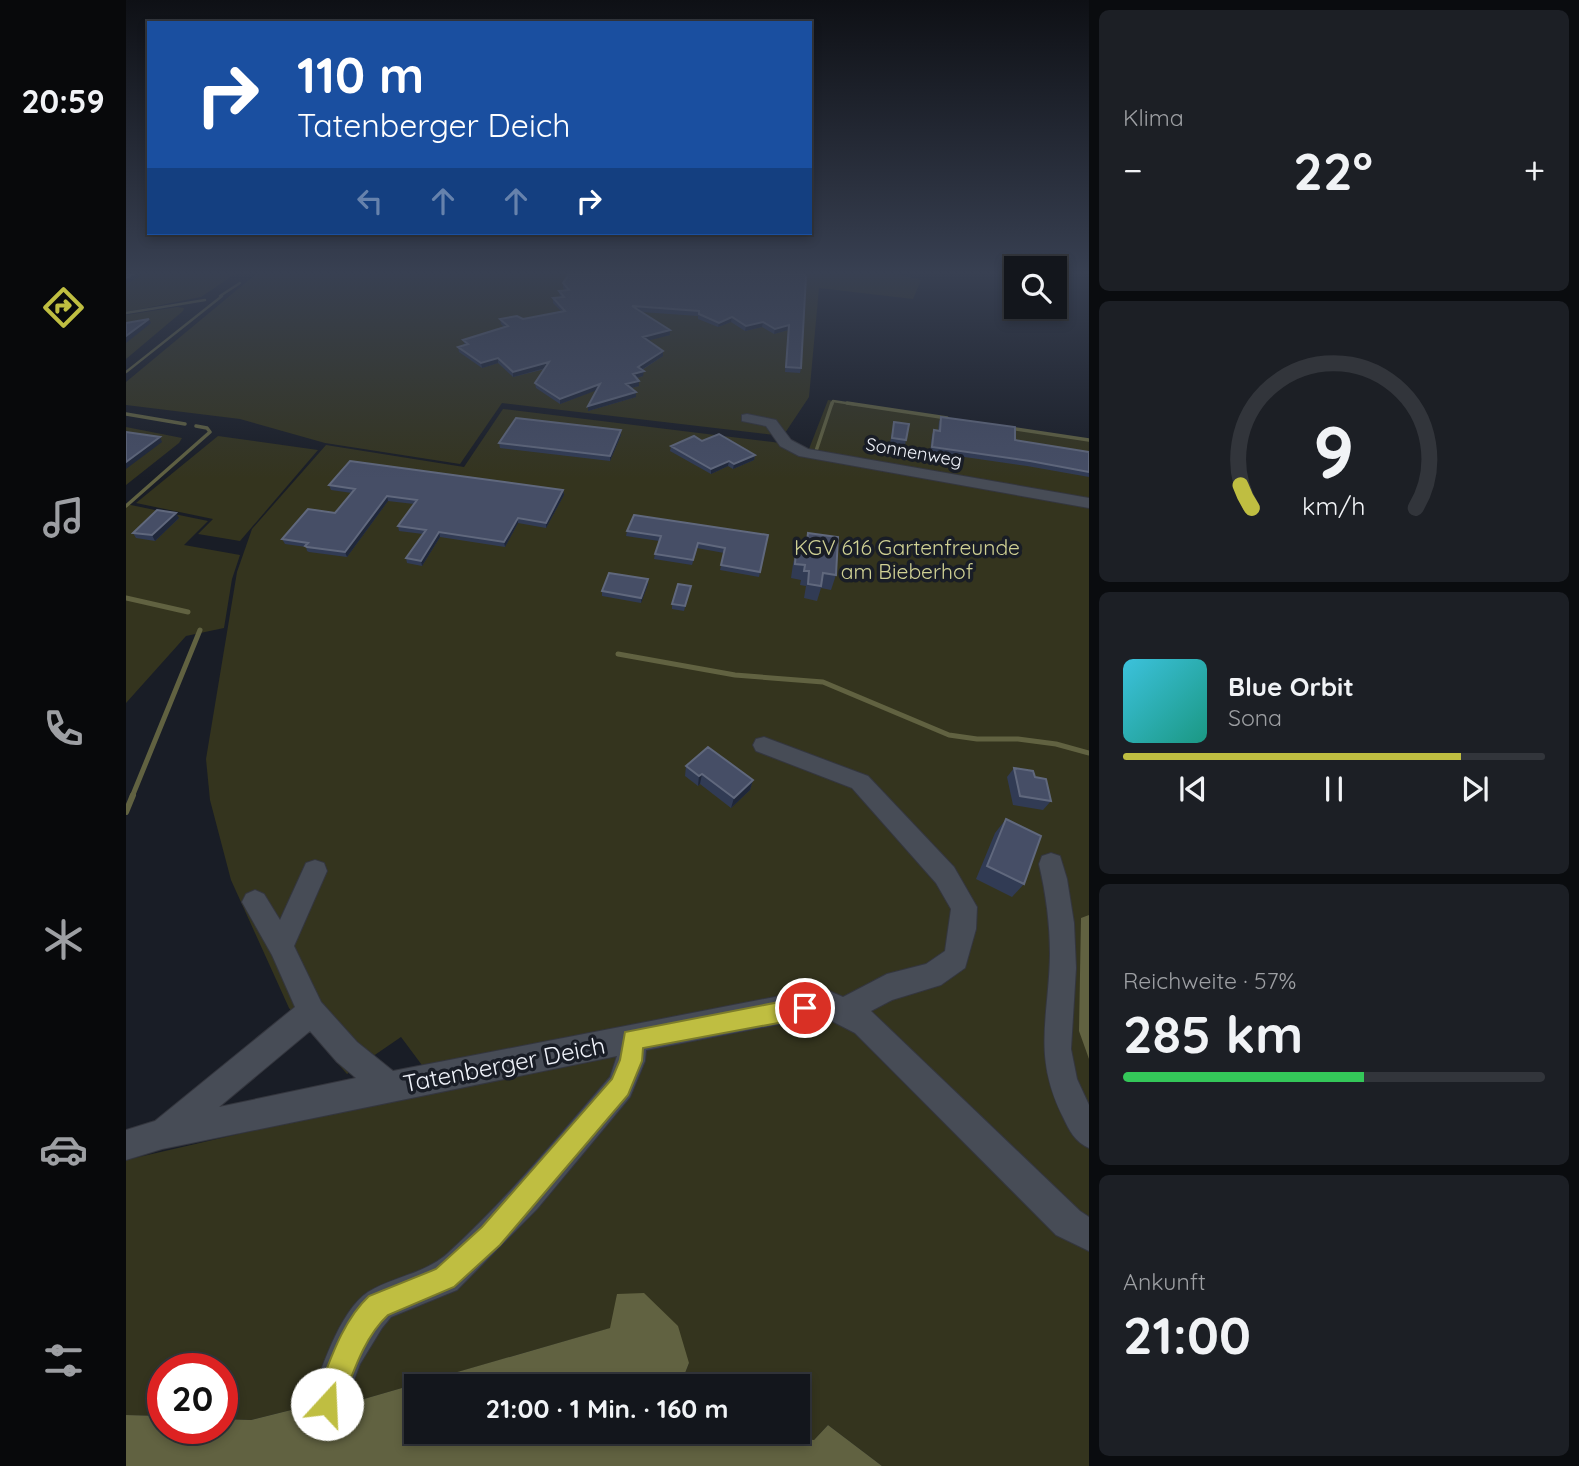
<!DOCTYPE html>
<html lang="de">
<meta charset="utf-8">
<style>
body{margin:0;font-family:Quicksand,sans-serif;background:#1c1f25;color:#f1f3f6;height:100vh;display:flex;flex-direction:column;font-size:26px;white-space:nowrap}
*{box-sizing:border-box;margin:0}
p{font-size:23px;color:#9d9fa3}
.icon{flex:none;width:38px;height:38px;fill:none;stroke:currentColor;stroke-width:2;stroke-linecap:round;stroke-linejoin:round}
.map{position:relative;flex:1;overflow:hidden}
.panel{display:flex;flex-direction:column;gap:10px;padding:10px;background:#0a0c0f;width:490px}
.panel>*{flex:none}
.hud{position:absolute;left:21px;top:21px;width:665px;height:214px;border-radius:0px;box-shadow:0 4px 10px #0003,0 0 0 2px #32353b;background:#1a4fa0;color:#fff;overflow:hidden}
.tools{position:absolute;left:878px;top:256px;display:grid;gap:14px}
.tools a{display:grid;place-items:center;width:63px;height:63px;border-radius:0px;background:#13161c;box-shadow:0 4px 10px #0003,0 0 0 2px #32353b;font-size:35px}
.speed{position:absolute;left:21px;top:1353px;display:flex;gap:14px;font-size:35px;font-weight:700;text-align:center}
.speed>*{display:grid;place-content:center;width:91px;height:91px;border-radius:50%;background:#13161c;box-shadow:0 4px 10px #0003,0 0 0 2px #32353b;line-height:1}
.speed .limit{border:10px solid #d22;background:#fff;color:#111}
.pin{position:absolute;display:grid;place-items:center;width:60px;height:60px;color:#fff;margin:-30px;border:4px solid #fff;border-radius:50%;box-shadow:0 2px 7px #0007}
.me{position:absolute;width:77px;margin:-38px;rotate:20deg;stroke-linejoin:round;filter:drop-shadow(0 0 5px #0008)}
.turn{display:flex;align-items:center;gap:24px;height:147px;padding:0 35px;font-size:32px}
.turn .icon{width:91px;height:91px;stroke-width:2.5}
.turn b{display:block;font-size:49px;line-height:60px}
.lanes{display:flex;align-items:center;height:66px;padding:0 35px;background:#0003;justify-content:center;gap:35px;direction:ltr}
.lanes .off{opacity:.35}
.big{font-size:52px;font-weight:700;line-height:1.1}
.panel .card{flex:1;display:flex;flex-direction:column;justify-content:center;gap:10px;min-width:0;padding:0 24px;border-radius:10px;background:#1c1f25}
.panel .dial{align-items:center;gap:0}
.dial svg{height:182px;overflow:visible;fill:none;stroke:#32353b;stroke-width:7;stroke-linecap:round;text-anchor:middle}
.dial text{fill:#f1f3f6;stroke:none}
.song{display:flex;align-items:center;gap:21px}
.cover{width:84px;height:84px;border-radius:10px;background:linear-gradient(135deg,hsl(190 70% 55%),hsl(170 70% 35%))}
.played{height:7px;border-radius:4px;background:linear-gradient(90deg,#bfbe41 80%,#32353b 80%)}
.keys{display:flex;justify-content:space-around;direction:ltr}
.heat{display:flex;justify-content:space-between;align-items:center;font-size:38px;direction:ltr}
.charge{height:10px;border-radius:5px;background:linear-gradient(90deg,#34c759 57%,#32353b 0)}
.trip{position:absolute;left:278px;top:1374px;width:406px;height:70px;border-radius:0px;background:#13161c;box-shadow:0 4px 10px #0003,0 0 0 2px #32353b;font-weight:700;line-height:70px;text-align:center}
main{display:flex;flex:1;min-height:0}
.tabs{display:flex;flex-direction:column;width:126px;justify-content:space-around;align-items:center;background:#08090b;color:#9d9fa3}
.tabs .icon{width:49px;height:49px}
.tabs .selected{color:#bfbe41}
.tabs b{font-size:32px;color:#f1f3f6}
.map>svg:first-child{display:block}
.green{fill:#34341e}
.water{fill:#616241}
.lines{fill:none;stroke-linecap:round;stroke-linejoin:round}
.stream-far3{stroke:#616241;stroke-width:2.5}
.stream-far2{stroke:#616241;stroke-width:3.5}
.stream-far1{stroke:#616241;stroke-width:5}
.stream{stroke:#616241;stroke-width:6}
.minor-casing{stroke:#34363e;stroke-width:2}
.minor{fill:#474c56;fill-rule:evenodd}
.wall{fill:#313b54}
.shaded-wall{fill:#1f273a}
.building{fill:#464e66;stroke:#60687d;stroke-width:2}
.route{fill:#bfbe41;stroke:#7c7c2a;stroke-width:2}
.labels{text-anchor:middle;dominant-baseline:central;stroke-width:7;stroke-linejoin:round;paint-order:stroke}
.far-street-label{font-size:18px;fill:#eff2f9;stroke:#191d26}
.park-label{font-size:21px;fill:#d0d194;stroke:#191d26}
.near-street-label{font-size:24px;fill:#eff2f9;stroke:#191d26}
</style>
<main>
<nav class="tabs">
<b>20:59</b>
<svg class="icon selected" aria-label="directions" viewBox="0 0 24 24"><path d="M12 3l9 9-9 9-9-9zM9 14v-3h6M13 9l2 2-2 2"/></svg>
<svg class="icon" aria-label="music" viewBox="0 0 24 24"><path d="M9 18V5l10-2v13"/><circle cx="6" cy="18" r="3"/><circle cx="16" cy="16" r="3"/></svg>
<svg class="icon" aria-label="phone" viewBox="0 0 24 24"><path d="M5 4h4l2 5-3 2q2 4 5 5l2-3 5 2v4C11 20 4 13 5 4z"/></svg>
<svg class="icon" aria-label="climate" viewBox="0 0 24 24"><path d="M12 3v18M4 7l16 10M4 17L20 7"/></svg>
<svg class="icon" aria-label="car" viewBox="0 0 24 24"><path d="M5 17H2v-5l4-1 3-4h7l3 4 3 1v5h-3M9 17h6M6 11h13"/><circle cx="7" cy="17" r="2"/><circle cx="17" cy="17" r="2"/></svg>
<svg class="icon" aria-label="filters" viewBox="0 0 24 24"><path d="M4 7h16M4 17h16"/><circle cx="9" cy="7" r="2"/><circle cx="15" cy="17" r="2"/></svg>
</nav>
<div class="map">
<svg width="963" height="1466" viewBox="0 0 963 1466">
<rect width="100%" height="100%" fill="#191d26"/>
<path class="green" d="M0 274H109L75 297 0 312Z
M130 274H771L795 280 787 299 693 288 683 397 657 436 376 403 334 464 199 443 114 419 0 405V382Z
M51 307 58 308 57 311 0 359V315Z
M702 400 963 440V1466H756L702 1425 688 1440 638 1434 631 1432H672V1386H554L563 1363 485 1328 224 1403 181 1406 125 1420 96 1419V1368H37V1416L0 1415V1160L313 1088 275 1037 221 1074 163 1008 105 880 84 800 80 759 111 572 126 529 200 445 338 467 377 409 647 442 683 449Z
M0 427 56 438 53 443 0 485Z
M92 436 192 450 114 541 72 534 87 519 10 503Z
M0 504 82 521 58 545 114 555 106 579 98 628 60 636 0 703Z"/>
<path class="water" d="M963 915V1059L953 1031 955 918Z
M518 1293 552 1326 563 1363 554 1386H290V1432H631L688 1440 702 1425 756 1466H0V1415L37 1416V1428H96V1419L125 1420 181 1406 224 1403 484 1328 491 1294Z"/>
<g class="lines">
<path class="stream-far3" d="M94 296 114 283
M0 313 79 300
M0 372 96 296
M706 405 707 401 733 405"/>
<path class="stream-far2" d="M721 403 821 418
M0 414 59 424
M883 428 963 440
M690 451 706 403
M0 506 84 432 81 428 70 426"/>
<path class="stream-far1" d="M0 598 62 612
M492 654 609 675 697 682 823 735 851 739H892L930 744 963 753
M6 797 74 630"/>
<path class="stream" d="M0 812 7 795"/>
<defs>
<path id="minor" d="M621 414 650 420 665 440 682 449 963 498V508L673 456 654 446 640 426 616 421V415Z
M638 737 742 776 828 867 851 907 850 929 839 968 815 985 766 1000 745 1011 954 1211 963 1217V1251L930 1235 729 1033 702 1019 654 1024 520 1050 519 1061 504 1097 411 1209 331 1290 265 1317 256 1328 234 1364 214 1417 201 1422 188 1417 183 1404C194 1373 213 1311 242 1292 268 1276 299 1274 322 1253 381 1199 432 1137 484 1077L491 1056 36 1149 0 1160V1130L29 1121 169 1007 146 955 116 902 120 894 129 890 138 894 154 920 180 863 189 860 198 863 201 871 168 946 195 1002 231 1042 267 1071 654 996 703 991 717 997 761 974 800 964 819 951 825 909 810 883 726 788 630 751 627 745 630 739ZM184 1031 211 1062 230 1078 93 1107Z
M925 853 934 856 941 879 948 923 950 968 945 1049 951 1079 963 1105V1148C949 1142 943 1130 937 1117 906 1055 923 1018 924 954 924 924 920 894 913 864L916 856Z"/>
</defs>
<use href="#minor" class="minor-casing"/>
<use href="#minor" class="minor"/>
</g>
<path class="wall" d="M677 274 675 368 674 373 659 372 662 330 648 334 636 327 619 331 605 322 592 327 572 319V316L515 312 544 330V335L522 340 537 356 516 370 517 376 511 378 513 381V386L505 388 510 392V397L462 411V406L470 390 434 404 410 388 409 383 419 369 387 377 372 363 356 368 333 352 332 347 339 345 337 340 378 327 375 324 374 319H397L435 311 427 303V298L434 297 433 291 439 290 437 288V283Z
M815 417 889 440 963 452V477L901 466 804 452 806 435 808 430 812 431 813 422Z
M768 422 780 440 779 445 764 443Z
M495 430V435L484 461 374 448 373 443Z
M576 441 629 455 628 460 607 469 602 466 585 474 544 451 545 446Z
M203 485 437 490 438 495 420 528 392 523 379 547 314 537 296 566 281 563 280 558 297 534 273 531 272 526 288 504 262 501 221 557 183 552 181 551 180 547 159 544 156 539 209 513 226 493 205 490Z
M53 518 29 541 10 538 7 533Z
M501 531 642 535 633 577 594 570 598 553 571 548 566 565 528 559 529 554 533 541 500 536Z
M682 533 710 575 705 590 695 588 691 601 678 598 680 586 674 585 675 580 665 578 667 564 670 550 678 551Z
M522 579V584L515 603 476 596V591Z
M565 586 558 611 546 609V604Z
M560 766 627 780 624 790 605 808 574 784 572 786 559 776Z
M888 768 909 777 925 801 917 810 887 805 881 777Z
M880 819 898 884 886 897 850 879 869 833Z"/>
<path class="shaded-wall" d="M8 274H12L13 277 0 284V278Z
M606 317 605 322 592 327 593 323Z
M23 319 25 323 0 343V336Z
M637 322 636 327 619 331 620 326Z
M663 325 662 330 648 334 649 329Z
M544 330V335L517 342V337Z
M537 351V356L512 372V367Z
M372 358V363L356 368 355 363Z
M423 362V367L387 377V372Z
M518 371 517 376 507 379V374Z
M513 381V386L500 389V384Z
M474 384V389L434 404V399Z
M510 392V397L462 411V406Z
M495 430V435L484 461V456Z
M34 437 36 442 0 469V462Z
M629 455 628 460 607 469 608 464Z
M603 461 602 466 585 474V469Z
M437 490 438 495 420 528V523Z
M261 496 262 501 221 557 219 552Z
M50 513 53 518 29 541 26 535Z
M392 518V523L379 547 378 542Z
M313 532 314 537 296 566 295 561Z
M522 579V584L515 603V598Z
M576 774 574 784 572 786 573 776Z
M627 780 624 790 605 808 608 798Z"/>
<path class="building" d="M0 274H8L0 278Z
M443 274H677L680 276 675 368 660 367 663 325 649 329 637 322 620 326 606 317 593 323 573 314V311L506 306 544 330 517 337 537 351 512 367 518 371 507 374 513 381 500 384 510 392 462 406 474 384 434 399 409 383 423 362 387 372 372 358 355 363 332 347 342 344 337 340 382 326 374 319 391 316 397 319 439 311 427 298 438 297 433 291 443 290 437 283Z
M23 319 0 336V323Z
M815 417 889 427V440L963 452V472L904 461 806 447 808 430 814 431Z
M390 418 495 430 484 456 373 443Z
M768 422 783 424 780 440 766 438Z
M0 432 34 437 0 462Z
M593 434 629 455 608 464 603 461 585 469 545 446 568 436 576 441Z
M224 461 437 490 420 523 392 518 378 542 313 532 295 561 280 558 300 530 272 526 291 500 261 496 219 552 181 547 179 546 182 543 156 539 182 509 209 513 229 489 203 485Z
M31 510 50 513 26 535 7 533Z
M508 515 642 535 634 572 595 565 599 548 572 543 567 560 529 554 535 536 501 531Z
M682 533 712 537 710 575 697 573 695 586 682 584 683 571H678L679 565 669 564 670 550 680 551Z
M483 573 522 579 515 598 476 591Z
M552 584 565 586 559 606 546 604Z
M582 747 627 780 608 798 576 774 573 776 560 766Z
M888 768 907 771 909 777 920 779 925 801 894 796Z
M880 819 915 836 898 884 861 866Z"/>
<linearGradient id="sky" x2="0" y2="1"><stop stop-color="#0e1015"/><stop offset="0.57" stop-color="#384052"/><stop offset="1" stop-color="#384052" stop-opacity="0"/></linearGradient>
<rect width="963" height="479" fill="url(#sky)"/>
<path class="route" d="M679 997 686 1000 689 1008 686 1015 679 1018 517 1048 516 1061 502 1095 374 1245 328 1287 262 1315C235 1340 225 1381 211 1414L201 1418 191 1414 187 1404C202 1368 214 1323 243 1296L310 1269 356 1227 486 1079 494 1060 499 1032Z"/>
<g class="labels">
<g class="far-street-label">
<text transform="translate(788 452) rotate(10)">Sonnenweg</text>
</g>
<g class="park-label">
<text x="781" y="547">KGV 616 Gartenfreunde<tspan x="781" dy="24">am Bieberhof</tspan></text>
</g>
<g class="near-street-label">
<text transform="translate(378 1064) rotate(-11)">Tatenberger Deich</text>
</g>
</g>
</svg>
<div class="tools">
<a><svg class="icon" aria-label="search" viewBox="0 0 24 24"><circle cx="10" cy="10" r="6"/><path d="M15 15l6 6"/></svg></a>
</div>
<div class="speed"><div class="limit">20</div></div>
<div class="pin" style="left:679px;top:1008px;background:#d93025"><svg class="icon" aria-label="arrive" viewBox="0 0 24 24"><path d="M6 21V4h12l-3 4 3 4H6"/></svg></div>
<svg class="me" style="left:201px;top:1404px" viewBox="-20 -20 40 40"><circle r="19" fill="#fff"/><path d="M0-13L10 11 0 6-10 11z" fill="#bfbe41"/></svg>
<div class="trip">21:00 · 1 Min. · 160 m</div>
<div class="hud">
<div class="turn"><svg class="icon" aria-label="right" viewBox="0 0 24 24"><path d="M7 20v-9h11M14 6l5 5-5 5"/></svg><div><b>110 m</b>Tatenberger Deich</div></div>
<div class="lanes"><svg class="icon off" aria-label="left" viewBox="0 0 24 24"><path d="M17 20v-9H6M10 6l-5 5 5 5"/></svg><svg class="icon off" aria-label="ahead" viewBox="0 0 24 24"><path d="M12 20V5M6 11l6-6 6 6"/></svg><svg class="icon off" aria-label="ahead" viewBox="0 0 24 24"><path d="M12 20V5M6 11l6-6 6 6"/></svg><svg class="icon" aria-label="right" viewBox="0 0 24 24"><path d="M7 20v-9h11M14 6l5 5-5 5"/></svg></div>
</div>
</div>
<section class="panel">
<div class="card"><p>Klima</p>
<div class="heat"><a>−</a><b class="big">22°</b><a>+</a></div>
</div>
<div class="card dial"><svg viewBox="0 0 100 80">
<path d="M14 69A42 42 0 1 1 86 69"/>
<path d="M14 69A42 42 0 0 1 9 59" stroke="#bfbe41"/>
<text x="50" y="56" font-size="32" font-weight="700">9</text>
<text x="50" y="72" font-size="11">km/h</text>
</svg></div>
<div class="card">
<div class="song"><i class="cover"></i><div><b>Blue Orbit</b><p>Sona</p></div></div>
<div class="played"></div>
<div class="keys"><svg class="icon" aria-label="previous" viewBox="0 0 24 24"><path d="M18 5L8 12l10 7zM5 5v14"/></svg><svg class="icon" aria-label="pause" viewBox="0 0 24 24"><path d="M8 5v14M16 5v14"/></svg><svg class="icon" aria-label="next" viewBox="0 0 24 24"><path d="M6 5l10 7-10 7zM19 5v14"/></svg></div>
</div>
<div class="card"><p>Reichweite · 57%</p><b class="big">285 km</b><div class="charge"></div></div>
<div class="card"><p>Ankunft</p><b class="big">21:00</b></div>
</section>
</main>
